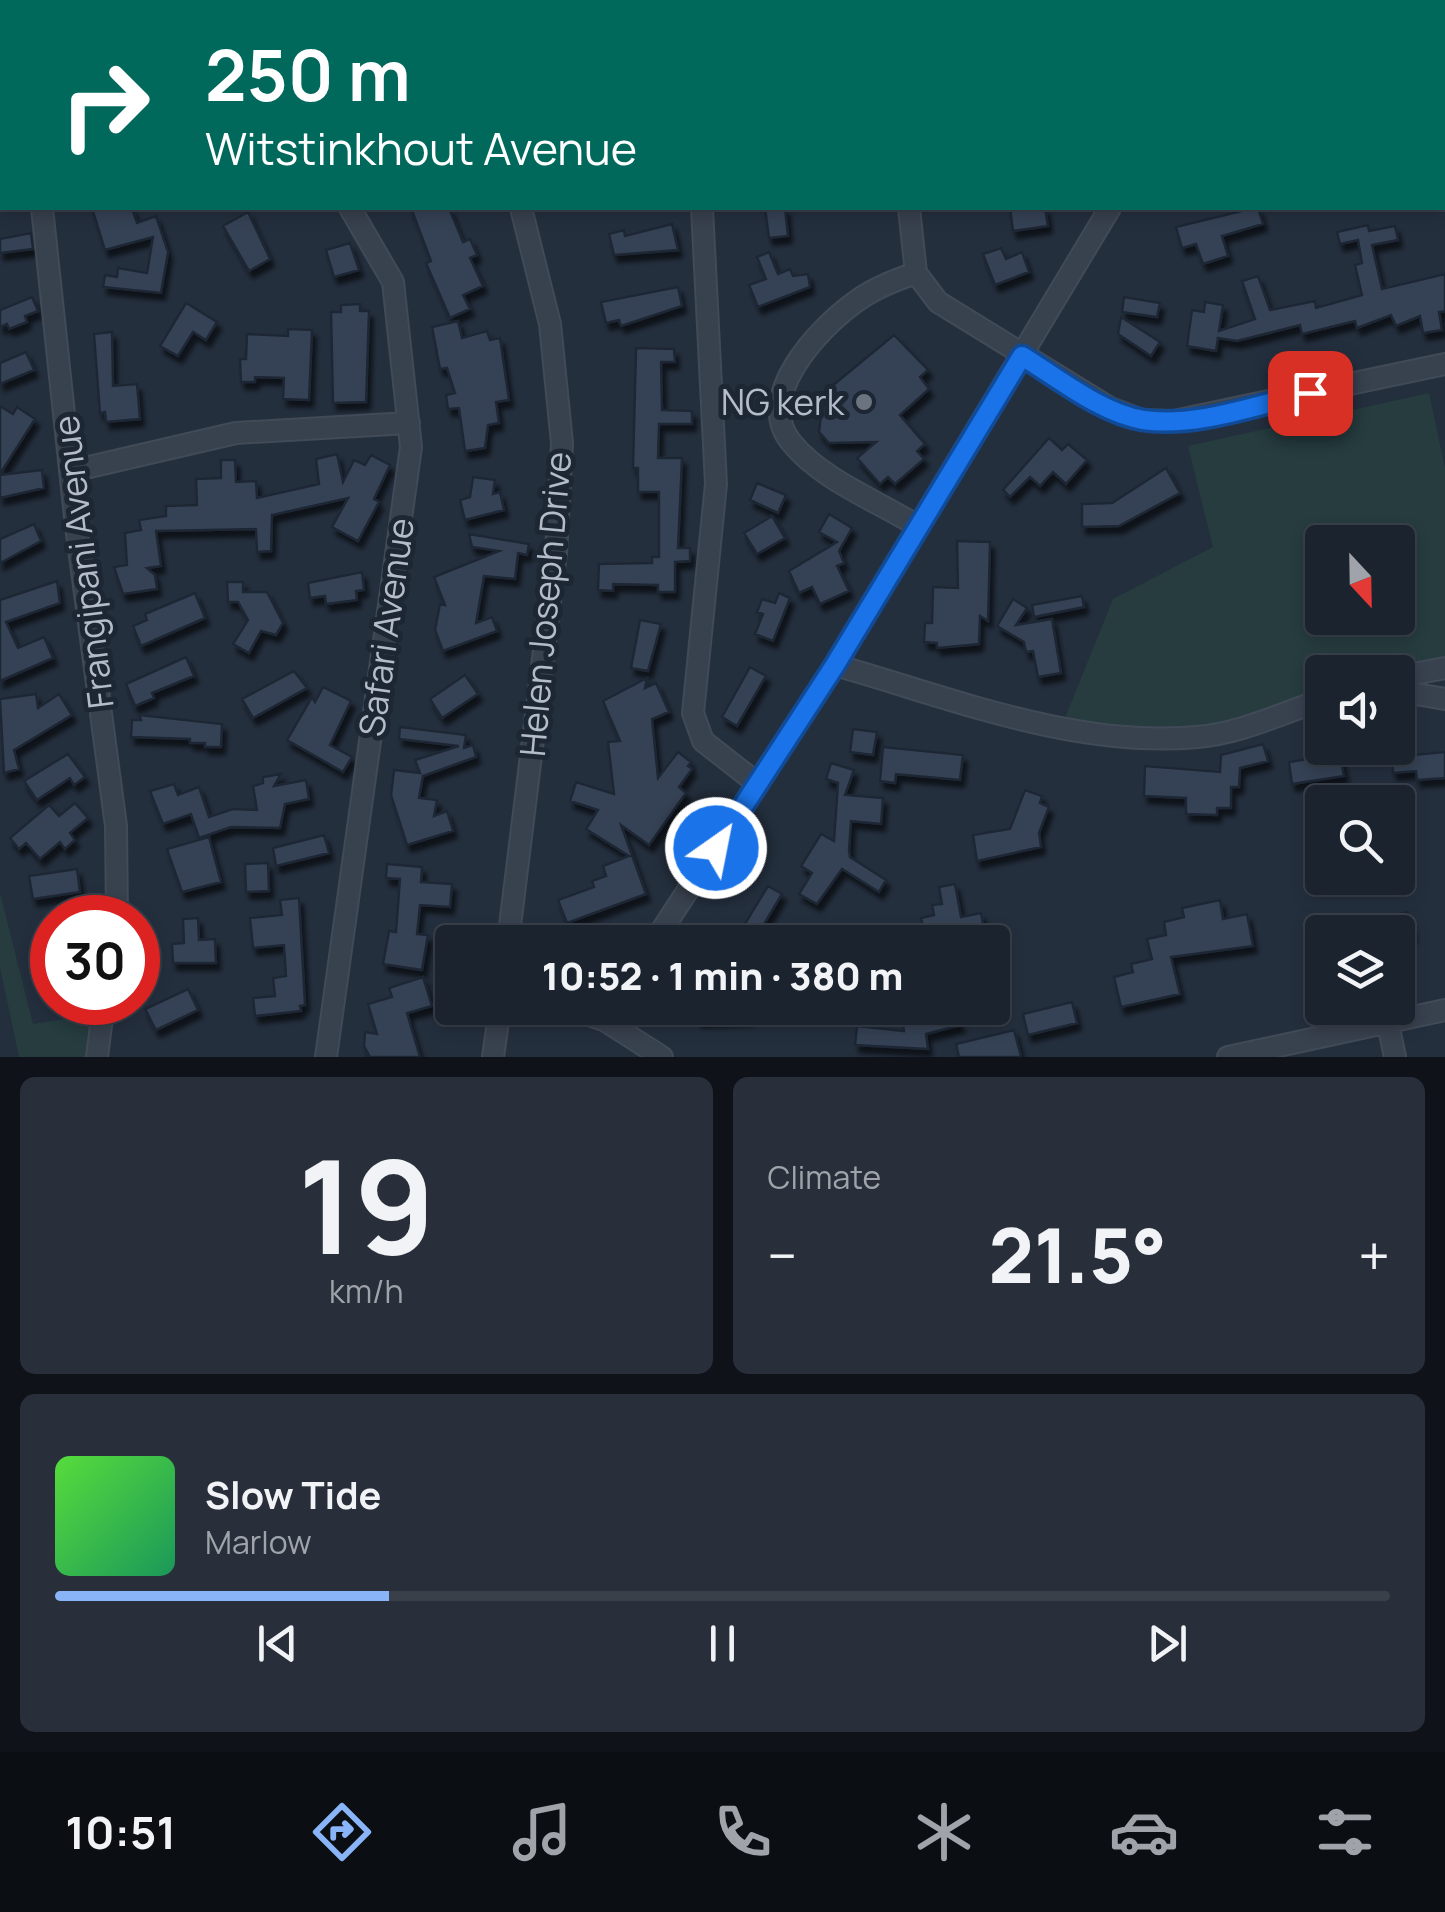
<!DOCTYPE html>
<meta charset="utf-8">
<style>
body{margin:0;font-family:Manrope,sans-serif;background:#282f3a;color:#f1f3f6;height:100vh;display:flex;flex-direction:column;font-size:38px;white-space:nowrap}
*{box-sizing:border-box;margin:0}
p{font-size:32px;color:#a0a4aa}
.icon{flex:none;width:55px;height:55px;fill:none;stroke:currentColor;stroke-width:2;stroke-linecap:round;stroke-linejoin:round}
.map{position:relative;height:1057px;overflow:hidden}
.sheet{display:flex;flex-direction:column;gap:20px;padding:20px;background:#0f1319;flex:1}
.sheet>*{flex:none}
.banner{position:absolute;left:0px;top:0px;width:1445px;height:210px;box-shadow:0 5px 15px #0003,0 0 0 2px #39404a;background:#00695c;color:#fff;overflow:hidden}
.needle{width:65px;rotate:158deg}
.fabs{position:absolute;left:1305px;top:525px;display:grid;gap:20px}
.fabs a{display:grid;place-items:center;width:110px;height:110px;border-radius:10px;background:#1b232e;box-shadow:0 5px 15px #0003,0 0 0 2px #39404a;font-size:50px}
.speed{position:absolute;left:30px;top:895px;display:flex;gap:20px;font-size:50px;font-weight:700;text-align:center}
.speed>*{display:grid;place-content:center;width:130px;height:130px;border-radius:50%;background:#1b232e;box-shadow:0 5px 15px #0003,0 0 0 2px #39404a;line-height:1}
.speed .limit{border:15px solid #d22;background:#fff;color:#111}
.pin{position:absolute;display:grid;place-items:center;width:85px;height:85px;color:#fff;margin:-42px;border-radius:20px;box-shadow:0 5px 15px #0006}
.me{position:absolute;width:110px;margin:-55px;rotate:33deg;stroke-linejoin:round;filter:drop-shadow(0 0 8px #0008)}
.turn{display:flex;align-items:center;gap:35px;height:210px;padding:0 40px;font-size:45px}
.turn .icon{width:130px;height:130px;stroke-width:2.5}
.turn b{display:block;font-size:70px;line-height:85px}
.big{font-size:75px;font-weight:800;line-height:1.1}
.sheet .tile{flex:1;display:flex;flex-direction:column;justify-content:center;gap:15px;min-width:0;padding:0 35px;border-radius:15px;background:#282f3a}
.sheet .dial{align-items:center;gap:0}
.dial b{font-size:130px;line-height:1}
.song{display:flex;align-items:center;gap:30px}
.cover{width:120px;height:120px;border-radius:15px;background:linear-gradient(135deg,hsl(110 70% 55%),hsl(150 70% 35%))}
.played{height:10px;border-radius:5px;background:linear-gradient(90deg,#8ab4f8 25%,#39404a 25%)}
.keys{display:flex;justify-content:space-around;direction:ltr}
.heat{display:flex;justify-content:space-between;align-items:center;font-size:55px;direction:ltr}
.sheet .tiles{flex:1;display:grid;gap:20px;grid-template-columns:1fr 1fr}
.tile:last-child{grid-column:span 2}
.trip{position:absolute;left:435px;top:925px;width:575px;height:100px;border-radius:10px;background:#1b232e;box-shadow:0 5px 15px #0003,0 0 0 2px #39404a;font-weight:800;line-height:100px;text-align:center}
.menu{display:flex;height:160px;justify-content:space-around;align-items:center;background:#0b0e12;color:#a0a4aa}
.menu .icon{width:70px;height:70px}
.menu .on{color:#8ab4f8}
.menu b{font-size:45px;color:#f1f3f6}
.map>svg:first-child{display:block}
.green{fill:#263c3f;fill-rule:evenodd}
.building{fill:#364354;stroke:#1f2835;stroke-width:2.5;filter:url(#shadow)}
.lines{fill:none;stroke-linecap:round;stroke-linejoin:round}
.minor-casing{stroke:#414a57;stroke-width:24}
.minor{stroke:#38414e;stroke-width:20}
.route-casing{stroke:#114b97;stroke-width:25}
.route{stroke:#1a73e8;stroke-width:18}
.worship-dot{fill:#6b7280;stroke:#1d2633;stroke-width:4}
.labels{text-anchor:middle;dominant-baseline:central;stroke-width:10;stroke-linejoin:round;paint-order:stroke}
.poi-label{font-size:35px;fill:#b4bcc9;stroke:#1d2633;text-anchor:end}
.street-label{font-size:35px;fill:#b4bcc9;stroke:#1d2633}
</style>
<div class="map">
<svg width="1445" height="1057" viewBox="0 0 1445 1057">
<defs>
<filter id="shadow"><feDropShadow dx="4" dy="7" stdDeviation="2.5" flood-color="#0009"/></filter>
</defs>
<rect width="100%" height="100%" fill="#242f3e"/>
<path class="green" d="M1429 393 1445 468V657L1393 672H1322V693L1204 727 1166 731 1065 718 1113 599 1213 547 1188 446ZM1322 542H1398V618H1322Z
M0 893 33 1024 95 1014 90 1057H19L0 967Z"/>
<path class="building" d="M92 208H132L137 223 156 216 168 252 161 293 103 287 105 275 117 277 118 268 147 273 153 237 105 250Z
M411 208H449L463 242 470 239 477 255 470 258 483 286 463 295 470 309 450 318 426 263 431 261Z
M765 208H785L788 236 769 238Z
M1010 208H1045L1048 226 1013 231Z
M1254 208H1258L1263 224 1222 236 1228 256 1203 264 1196 244 1182 248 1176 227Z
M248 212 270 259 249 271 223 226Z
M672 224 678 250 614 255 609 234 624 230 625 236Z
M1368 225 1369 231 1395 226 1398 240 1372 245 1382 289 1445 274V311L1439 312 1442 330 1423 333 1420 316 1396 326 1391 315 1357 328 1355 321 1302 334 1300 325 1237 341 1218 338 1216 351 1187 346 1192 310 1204 312 1205 302 1223 305 1219 331 1255 319 1242 281 1258 276 1270 310 1315 301 1316 308 1362 295 1355 265 1362 263 1358 240 1340 244 1337 232Z
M31 233 33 249 0 253V239Z
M350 243 359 270 334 277 326 250Z
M1001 248 1006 259 1022 252 1029 272 995 285 983 254Z
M769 252 778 274 790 269 793 276 808 274 810 287 758 307 749 285 766 279 757 257Z
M678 287 682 306 621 326 619 320 606 323 601 302Z
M32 297 38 311 25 316 27 322 9 329 7 324 0 327V310Z
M1124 297 1160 303 1157 317 1122 312Z
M186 303 217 322 206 340 193 332 178 356 160 346Z
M360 304V311H369L366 402 333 403 331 312H341V305Z
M1121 317 1160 342 1151 356 1118 334Z
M458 321 462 338 487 331 490 340 500 338 509 400 496 402 499 423 488 425 485 448 465 451 459 408 448 409 446 395 455 393 447 368 440 369 432 327Z
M288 329 312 330 309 400 283 399 284 378 255 377V382H241L240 359H246L247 334 288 336Z
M112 332 113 386 137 384 140 419 106 422 105 412 100 413 94 334Z
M894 335 928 370 920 377 929 389 900 415 925 444 917 451 924 459 895 484 888 477 880 484 857 458 876 442 829 443 819 432 822 407 832 398 826 391Z
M636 348 674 349 675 362H661L662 410 692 411V424H659L658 458H682L678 548H690V561L675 562V592H658V585L613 584V591L598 590 599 564 652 563V557H659V492H638V468H633Z
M26 352 34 370 0 384V363Z
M0 406 13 414 17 407 35 419 0 474Z
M1049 438 1062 450 1068 444 1087 460 1066 484 1053 472 1040 486 1030 477 1010 497 1003 490Z
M337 454 343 482 354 460 365 465 371 455 390 465 374 499 379 502 358 541 332 527 348 498 272 515 271 551 257 552 256 529 156 531 161 566 147 568 155 575 157 589 123 594 114 567 127 565 125 533 141 530 139 520 166 516V506L197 505 196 479 221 478V460H235L236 482 256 481 257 498 319 484 316 459Z
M1166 468 1180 493 1119 526 1082 527V504L1112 503Z
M42 470 44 488 0 498V475Z
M473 477 495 480 493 494 500 492 504 510 465 520 460 500 470 497Z
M757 483 786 495 778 513 750 500Z
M829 514 852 528 839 551 844 563 837 566 849 591 820 604 812 587 799 593 789 571 837 542 819 532Z
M772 516 785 538 757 554 744 533Z
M34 524 41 541 0 563V539Z
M469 534 529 544 527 555 518 553 515 579 484 576 476 623 492 617 497 631 443 651 435 630 440 604 445 605 434 577 499 551 472 547Z
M957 541 990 542 988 621 980 616 979 644 937 648V643L924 642 925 623H932L933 587 958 588Z
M362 572 364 590 356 591 357 600 326 604 325 596 310 598 308 583Z
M57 581 60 603 6 622 18 648 44 637 53 658 0 681V600Z
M227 582H243V592H267L283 623 276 635 261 631 249 653 233 644 248 620 238 602H228Z
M195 593 205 618 141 646 133 626 147 620 145 614Z
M779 593 790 598 773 641 755 634 763 614 757 612 762 599 775 603Z
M1082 596 1084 607 1034 617 1032 605Z
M1013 599 1027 608 1016 625 1052 619 1061 673 1038 677 1033 651 1026 652 1024 642 997 626Z
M640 620 661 624 648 671 631 668Z
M186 657 194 676 152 693 154 698 135 706 126 684Z
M750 667 766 676 737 726 722 717Z
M294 671 307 688 253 718 242 699Z
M465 675 478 694 442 718 430 699Z
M647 678 645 688 656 683 669 712 652 719 658 778 678 752 691 762 688 766 692 769 679 787 686 793 649 845 621 825 646 894 567 923 558 900 594 887 592 881 606 876 603 866 629 856 586 829 598 810 570 801 576 782 614 794 608 742 620 741 603 701Z
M323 687 351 701 330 745 352 757 343 772 287 740 312 697 315 702Z
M36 694 38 708 59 694 72 715 14 750 19 769 4 773 0 699Z
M139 715 222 724 221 747H205V743H190V739L131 737 132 720H141Z
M400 727 466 735 464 748 473 745 476 757 423 776 419 798 437 800 434 816 447 811 453 831 407 845 391 795 394 770 420 773 415 760 459 746 399 739Z
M853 729 877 732 873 755 850 752Z
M1263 744 1268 761 1240 768 1239 787H1231V808H1217V815L1186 814V798L1144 796 1145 766 1220 772 1221 755Z
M883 747 963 755 960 780 896 774 895 783 880 781Z
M1445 752V778L1417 780 1416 771 1393 773 1392 757Z
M68 754 85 777 74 785 70 778 37 800 24 781Z
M1340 754 1344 776 1292 784 1289 762Z
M831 763 854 770 845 795 883 798 881 824 851 821 849 850 850 857 886 880 879 892 842 869 817 904 799 894 812 873 801 866 821 834 834 841 838 783 826 779Z
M281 774 274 786 306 780 309 799 285 804 280 828 231 827 199 838 191 814 163 824 150 791 174 784 178 795 199 787 209 817 233 809 257 810 253 786 263 783V777Z
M1025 790 1042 796 1040 803 1049 807 1039 833 1041 847 977 861 973 835 1010 829Z
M75 803 88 818 70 833 75 840 65 849 60 842 40 859 26 843 19 849 10 838 49 805 59 816Z
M324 835 329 853 276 866 273 848Z
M209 837 221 882 182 892 167 849Z
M268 863 269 891 246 892 245 864Z
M387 864 422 867 421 882 452 884 450 907 420 905 417 934 428 935 422 970 383 964 389 931 396 932 400 879 386 878Z
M77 869 80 892 33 899 29 876Z
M955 884 961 917 981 913 985 934 926 942 921 918 934 915 932 905 942 904 939 887Z
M768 886 782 894 764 924 817 939V942L732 940 736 925 743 927Z
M299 898 305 1005 300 1006 301 1011 255 1016 253 998 275 996 273 978 286 976 284 945 253 948 250 918 282 915 280 900Z
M1220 900 1223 919 1247 914 1253 946 1171 957 1180 994 1121 1007 1114 977 1133 972 1131 964 1152 959 1147 939 1166 935 1164 922 1184 917 1182 908Z
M1407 912 1412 935 1398 938V932H1343L1342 928Z
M198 918 199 940 215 939 216 963H173L172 944 184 943 183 919Z
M423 977 432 1006 407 1013 420 1057H370L364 1046 365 1032 377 1034 368 1004 392 997 389 988Z
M188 989 198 1010 156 1030 145 1009Z
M1072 1002 1077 1023 1028 1035 1023 1014Z
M697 1008H749V1018L698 1020Z
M951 1012 961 1025 926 1034 928 1049 855 1045 857 1026 904 1031 903 1023 937 1020 936 1016Z
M1014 1030 1021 1057H959L956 1044Z"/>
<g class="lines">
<defs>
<path id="minor" d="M12 0V2
M189 0 191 2
M420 0 421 2
M895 0V2
M1160 0 1161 2
M1442 108H1445
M42 208 76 526 116 826 117 918
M702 208 716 484 693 713 703 741 758 784
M909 208 916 273 938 302 1110 408 1142 420 1174 421 1445 364
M916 273C895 280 872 289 854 303 818 329 754 397 791 442 821 480 878 501 919 527
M72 471 236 433 409 423
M835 665C951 698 1074 748 1197 737 1239 734 1282 713 1322 700
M1398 677 1445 668
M1398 691 1445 699
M508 942 556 553 562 443 550 324 521 208
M654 942 835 665 1110 208
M568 1008 604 1020 662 1057
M1388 1023 1395 1057
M97 1057 104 1002
M326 1057 411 447 393 282 350 208
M493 1057 500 1008
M1228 1057 1445 1010"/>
</defs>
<use href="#minor" class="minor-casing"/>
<use href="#minor" class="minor"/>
</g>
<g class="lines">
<defs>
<path id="route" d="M716 848 835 665 1022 356C1058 378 1101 413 1143 420 1196 428 1259 404 1310 393"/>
</defs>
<use href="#route" class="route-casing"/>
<use href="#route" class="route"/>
</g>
<circle class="worship-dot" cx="864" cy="402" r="10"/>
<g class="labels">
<g class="poi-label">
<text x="844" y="402">NG kerk</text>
</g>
<g class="street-label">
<text transform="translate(83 562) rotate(-97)">Frangipani Avenue</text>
<text transform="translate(545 604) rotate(-85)">Helen Joseph Drive</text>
<text transform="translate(386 627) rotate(-82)">Safari Avenue</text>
</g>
</g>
</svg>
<div class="fabs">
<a><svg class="needle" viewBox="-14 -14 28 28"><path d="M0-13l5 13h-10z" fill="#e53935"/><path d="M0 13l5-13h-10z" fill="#a0a4aa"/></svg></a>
<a><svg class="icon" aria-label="sound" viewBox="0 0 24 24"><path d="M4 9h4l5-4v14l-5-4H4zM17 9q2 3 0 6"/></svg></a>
<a><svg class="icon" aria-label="search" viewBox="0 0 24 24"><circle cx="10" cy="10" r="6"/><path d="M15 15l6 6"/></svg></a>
<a><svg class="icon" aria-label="layers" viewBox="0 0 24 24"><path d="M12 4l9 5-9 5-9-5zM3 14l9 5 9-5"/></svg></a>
</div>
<div class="speed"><div class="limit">30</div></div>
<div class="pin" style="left:1310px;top:393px;background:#d93025"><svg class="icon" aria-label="arrive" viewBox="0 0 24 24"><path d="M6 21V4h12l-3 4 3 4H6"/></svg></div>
<svg class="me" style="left:716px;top:848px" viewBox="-20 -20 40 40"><circle r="17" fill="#1a73e8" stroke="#fff" stroke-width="3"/><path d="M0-11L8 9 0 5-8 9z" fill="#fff"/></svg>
<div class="trip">10:52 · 1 min · 380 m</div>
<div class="banner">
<div class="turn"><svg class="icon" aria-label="right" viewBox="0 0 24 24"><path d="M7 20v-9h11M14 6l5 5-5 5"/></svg><div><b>250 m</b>Witstinkhout Avenue</div></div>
</div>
</div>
<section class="sheet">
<div class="tiles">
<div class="tile dial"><b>19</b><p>km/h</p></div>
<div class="tile"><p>Climate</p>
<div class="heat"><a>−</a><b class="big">21.5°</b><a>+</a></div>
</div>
<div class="tile">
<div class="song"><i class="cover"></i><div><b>Slow Tide</b><p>Marlow</p></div></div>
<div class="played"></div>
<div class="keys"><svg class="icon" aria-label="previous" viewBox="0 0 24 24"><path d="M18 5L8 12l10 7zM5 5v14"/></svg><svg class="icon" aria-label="pause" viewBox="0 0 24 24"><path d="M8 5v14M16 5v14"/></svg><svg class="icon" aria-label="next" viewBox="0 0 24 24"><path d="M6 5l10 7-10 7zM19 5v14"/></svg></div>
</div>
</div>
</section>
<nav class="menu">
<b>10:51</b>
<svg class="icon on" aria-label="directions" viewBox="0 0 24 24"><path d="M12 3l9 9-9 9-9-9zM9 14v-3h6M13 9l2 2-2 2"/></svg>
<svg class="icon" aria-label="music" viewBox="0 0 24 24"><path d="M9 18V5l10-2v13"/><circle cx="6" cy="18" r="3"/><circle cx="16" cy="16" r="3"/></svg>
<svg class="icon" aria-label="phone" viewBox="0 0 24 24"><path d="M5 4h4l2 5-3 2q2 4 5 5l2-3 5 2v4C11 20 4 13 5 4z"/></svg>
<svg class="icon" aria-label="climate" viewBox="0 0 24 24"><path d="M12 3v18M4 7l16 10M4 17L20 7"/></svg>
<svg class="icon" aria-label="car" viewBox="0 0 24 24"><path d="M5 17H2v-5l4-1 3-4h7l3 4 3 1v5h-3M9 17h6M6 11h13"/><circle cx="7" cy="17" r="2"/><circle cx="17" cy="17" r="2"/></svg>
<svg class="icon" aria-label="filters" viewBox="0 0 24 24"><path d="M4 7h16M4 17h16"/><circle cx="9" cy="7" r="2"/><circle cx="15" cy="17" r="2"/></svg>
</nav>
